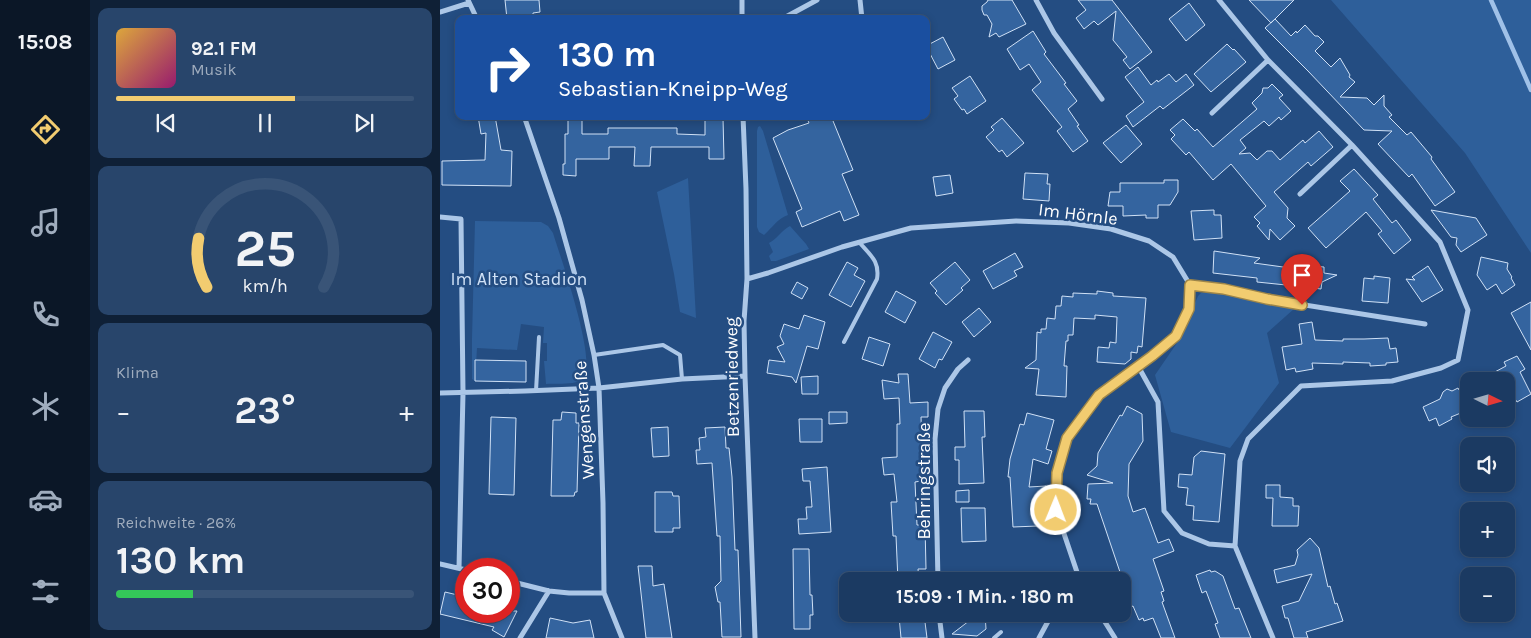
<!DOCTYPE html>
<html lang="de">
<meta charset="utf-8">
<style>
body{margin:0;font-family:Karla,sans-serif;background:#28456b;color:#f1f3f6;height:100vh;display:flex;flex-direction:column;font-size:19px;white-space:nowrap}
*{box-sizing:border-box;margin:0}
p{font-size:16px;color:#a0adbe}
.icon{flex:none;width:28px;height:28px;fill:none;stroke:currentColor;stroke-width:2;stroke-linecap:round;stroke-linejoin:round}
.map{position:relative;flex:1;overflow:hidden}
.panel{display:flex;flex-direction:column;gap:8px;padding:8px;background:#0f2036;width:350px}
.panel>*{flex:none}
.top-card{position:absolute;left:15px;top:15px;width:475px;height:105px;border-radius:10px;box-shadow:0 2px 8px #0003,0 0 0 1px #395477;background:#1a4fa0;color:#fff;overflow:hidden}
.needle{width:32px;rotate:95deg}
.controls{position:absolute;left:1020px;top:372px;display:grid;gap:10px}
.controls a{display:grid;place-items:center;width:55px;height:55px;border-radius:10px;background:#1b3a62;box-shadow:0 2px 8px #0003,0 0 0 1px #395477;font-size:25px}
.speed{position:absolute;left:15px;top:558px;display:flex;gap:10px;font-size:25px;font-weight:700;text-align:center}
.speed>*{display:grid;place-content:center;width:65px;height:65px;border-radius:50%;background:#1b3a62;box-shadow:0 2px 8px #0003,0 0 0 1px #395477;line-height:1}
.speed .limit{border:8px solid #d22;background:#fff;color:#111}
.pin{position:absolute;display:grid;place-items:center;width:42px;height:42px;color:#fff;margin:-51px -21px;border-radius:50% 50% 50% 0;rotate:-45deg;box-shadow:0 0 5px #0007}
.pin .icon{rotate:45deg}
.me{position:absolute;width:55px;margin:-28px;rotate:1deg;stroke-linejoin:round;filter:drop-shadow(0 0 4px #0008)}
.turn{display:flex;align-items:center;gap:18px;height:105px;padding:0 20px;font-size:22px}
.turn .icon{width:65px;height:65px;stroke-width:2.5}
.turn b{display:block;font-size:35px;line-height:42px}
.big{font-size:38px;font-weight:700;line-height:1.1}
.panel .tile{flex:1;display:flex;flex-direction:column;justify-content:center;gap:8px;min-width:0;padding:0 18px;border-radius:10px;background:#28456b}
.panel .dial{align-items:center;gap:0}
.dial svg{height:130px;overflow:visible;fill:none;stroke:#395477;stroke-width:7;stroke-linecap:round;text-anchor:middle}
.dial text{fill:#f1f3f6;stroke:none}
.song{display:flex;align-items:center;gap:15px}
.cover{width:60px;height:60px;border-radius:8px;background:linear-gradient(135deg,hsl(40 70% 55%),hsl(320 70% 35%))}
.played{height:5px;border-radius:2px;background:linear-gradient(90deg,#f2cc70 60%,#395477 60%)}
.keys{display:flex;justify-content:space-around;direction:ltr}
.heat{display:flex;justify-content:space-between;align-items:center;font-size:28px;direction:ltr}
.charge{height:8px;border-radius:4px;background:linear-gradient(90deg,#34c759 26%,#395477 0)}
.trip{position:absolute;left:399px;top:572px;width:292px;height:50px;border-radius:10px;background:#1b3a62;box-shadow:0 2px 8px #0003,0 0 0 1px #395477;font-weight:700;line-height:50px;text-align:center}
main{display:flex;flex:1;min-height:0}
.tabs{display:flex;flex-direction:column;width:90px;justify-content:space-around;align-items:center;background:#0b1727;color:#a0adbe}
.tabs .icon{width:35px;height:35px}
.tabs .current{color:#f2cc70}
.tabs b{font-size:22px;color:#f1f3f6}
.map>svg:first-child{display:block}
.green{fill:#2e5f9a}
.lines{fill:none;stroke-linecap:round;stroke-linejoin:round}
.stream{stroke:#a0c1e8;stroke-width:4.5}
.building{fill:#34649f;stroke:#d0e1f6}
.service{stroke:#acc7e7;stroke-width:4}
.minor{stroke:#acc7e7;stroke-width:5}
.route-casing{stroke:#9d8549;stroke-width:12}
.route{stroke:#f2cc70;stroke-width:9}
.labels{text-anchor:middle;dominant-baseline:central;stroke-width:5;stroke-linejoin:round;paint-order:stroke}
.street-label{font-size:18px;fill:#fff;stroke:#244d82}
.park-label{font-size:18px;fill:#d0e1f6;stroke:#244d82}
</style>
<main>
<nav class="tabs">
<b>15:08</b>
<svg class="icon current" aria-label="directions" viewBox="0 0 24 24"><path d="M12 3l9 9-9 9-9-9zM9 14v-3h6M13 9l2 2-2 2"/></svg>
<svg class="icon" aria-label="music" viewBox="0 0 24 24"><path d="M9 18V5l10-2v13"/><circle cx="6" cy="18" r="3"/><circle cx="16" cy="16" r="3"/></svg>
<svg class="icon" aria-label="phone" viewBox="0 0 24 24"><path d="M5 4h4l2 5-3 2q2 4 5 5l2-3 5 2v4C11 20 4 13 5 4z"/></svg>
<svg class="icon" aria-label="climate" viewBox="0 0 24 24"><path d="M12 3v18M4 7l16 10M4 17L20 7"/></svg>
<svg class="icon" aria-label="car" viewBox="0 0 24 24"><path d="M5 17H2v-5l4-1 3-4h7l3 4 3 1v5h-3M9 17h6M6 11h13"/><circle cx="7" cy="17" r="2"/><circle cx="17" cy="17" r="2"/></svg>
<svg class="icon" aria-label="filters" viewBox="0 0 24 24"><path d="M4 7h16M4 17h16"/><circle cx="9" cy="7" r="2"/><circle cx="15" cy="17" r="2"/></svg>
</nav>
<section class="panel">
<div class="tile">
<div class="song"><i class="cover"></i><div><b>92.1 FM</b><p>Musik</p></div></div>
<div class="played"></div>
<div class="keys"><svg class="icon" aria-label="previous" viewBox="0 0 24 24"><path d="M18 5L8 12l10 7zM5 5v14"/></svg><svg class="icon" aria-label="pause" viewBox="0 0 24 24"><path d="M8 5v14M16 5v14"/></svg><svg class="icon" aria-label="next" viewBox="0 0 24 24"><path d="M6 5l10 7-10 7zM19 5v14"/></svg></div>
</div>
<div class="tile dial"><svg viewBox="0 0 100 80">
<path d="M14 69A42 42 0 1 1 86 69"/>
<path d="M14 69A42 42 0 0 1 9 39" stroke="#f2cc70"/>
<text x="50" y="56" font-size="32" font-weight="700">25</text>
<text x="50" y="72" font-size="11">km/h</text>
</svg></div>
<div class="tile"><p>Klima</p>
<div class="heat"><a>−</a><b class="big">23°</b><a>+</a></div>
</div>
<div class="tile"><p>Reichweite · 26%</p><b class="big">130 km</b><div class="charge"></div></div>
</section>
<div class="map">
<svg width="1091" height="638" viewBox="0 0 1091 638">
<rect width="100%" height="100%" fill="#244d82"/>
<path class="green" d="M891 0H1091V253L1025 153Z
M320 126 323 131 348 215C338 218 332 228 324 235L319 232 317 227V131L318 127Z
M248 178 256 318 240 312 234 274 217 192Z
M35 221 101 222 108 226 113 233C120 256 158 362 143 378 136 386 116 383 106 384L104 361H107V343H103L104 327 81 324 77 350 37 348 35 381 32 379V339Z
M350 226 366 244 369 249 336 261H331L329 256 333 252 329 243C337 239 342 230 350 226Z
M781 291 855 308 827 333 839 383 790 448 731 432 715 375 739 340 758 296 761 293Z"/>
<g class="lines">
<path class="stream" d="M1051 0 1091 90"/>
</g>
<path class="building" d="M65 0H99L100 12 93 13V19H67Z
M548 0H572L586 24 559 37 556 33 549 37 552 24 547 15H544L542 10V6L547 2Z
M638 0H672L712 52 690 69 683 60 687 57 673 40 676 11 658 25 654 21 644 29 636 18 646 10Z
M809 0H854L831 23Z
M749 3 765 25 746 41 729 19Z
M835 19 851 36 856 31 857 33 865 25 875 36H878L884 42 875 51 891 67 900 58 910 75 909 77 915 82 900 97 927 98 934 105 944 95V106L952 115 949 117 967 135 971 132 992 157 991 159 1015 192 995 206 972 174 969 177 938 144 952 131 924 130 868 71 825 28Z
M593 31 606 52 604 54 626 83 624 84 637 101 628 109 639 125 637 126 648 141 633 152 617 131 622 127 592 90 601 82 589 64 580 70 567 49Z
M503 37 515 60 498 69 486 46Z
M787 44 793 50 794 49 806 62 771 92 754 74Z
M698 67 711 85 717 80 718 82 729 74 736 82 746 74 754 85 723 109 720 106 693 127 686 116 704 102 685 77Z
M530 76 546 101 527 114 524 109 522 110 514 99 518 96 512 88Z
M832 84 843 95 839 98 851 111 841 120 839 117 829 126 824 121 800 140 806 148 799 154 810 153 817 160 827 151H832L840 160 863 140 865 143 879 131 893 147 871 166 868 162 834 192 848 208 847 218 855 226 840 240 830 229 829 240 817 226 820 223 814 217 826 206 791 164 773 180 749 152 746 155 731 139 735 135 730 130 743 119 755 131 757 129 773 147 817 109 812 103 822 93 823 88H828Z
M38 116H55L61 150 72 151 71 186 2 185V161L45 160 46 133 41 134Z
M366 116H391L413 170 402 174 419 215 404 221 400 211 362 227 356 212 362 209 333 138 348 130 369 123Z
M128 117 142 118V134H168V128H237V134L265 135V118H283L284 159H269V147H211L210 166H194L195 147H169V159H136V176L123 175V164H125V134H128Z
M562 118 584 143 567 157 562 150 559 152 546 137 554 130 551 127Z
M686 125 702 144 681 163 663 143Z
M914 169 938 195 933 199 952 223 956 220 971 240 954 254 938 234 942 231 926 212 886 248 868 228 910 191 900 181Z
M585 173 608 174 607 184H610L609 201 583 199Z
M510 175 513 193 496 196 493 177Z
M724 180H738V192L730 205H718V218H706V215L683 216V206H668L670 192H680V183H724Z
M774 210V215H781L782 238 754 240 751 211Z
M991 210 1036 218 1047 235 1021 252 1016 245 1017 238 1011 237Z
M774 251 820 258 814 263 872 271 873 266 884 267V273L897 275 882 282 881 289 873 288V291L846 287V285L817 282V278L773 273Z
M575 253 583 267 574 271 577 276 553 289 543 271Z
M1041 257 1068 263 1067 269 1072 277 1071 278 1075 285 1062 294 1056 284 1047 290 1037 275Z
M407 262 418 268 414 275 425 281 411 307 389 295Z
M515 262 530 280 521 288 523 290 506 305 495 293 497 291 490 283Z
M988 266 1003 290 982 302 966 279 975 280 972 277Z
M934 276 950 278 948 303 922 301 924 278 934 279Z
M357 282 368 288 362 299 351 293Z
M456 291 476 302 465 323 445 312Z
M657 291 673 293V296L706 298 702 347 698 346 697 353 691 352V359L685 364 657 362 658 347 669 348 670 342 676 343 677 317 655 315V319L634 318 633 335H628V341H626L624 366H627L626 397 596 395 599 369 585 368 596 360 597 332 601 333V329H606L607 318 615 319 616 306H621L622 296 633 297V293L657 294Z
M1091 302V350L1071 313Z
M539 308 551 322 534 337 522 322Z
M364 315 385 322 378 349 367 346 356 383 352 377 327 373 329 360 345 362 337 347 344 344 340 336 344 324 359 329Z
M872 322 875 340 903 341V339H924L948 338 950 349 956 348 958 362 946 363V365L930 366V363L903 362V364L872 363 873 369 856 372 855 368 846 370 842 347 862 344 859 324Z
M493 332 512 342 502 360 499 359 495 368 479 359Z
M429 337 450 344 443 366 422 359Z
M1077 356 1085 369 1080 372 1091 394 1077 402 1074 397 1066 401V381H1038L1066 366 1064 362Z
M35 360 86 361V382L35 381Z
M458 374H468L470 403 488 402V417H481L482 446H488L489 462H479L481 481 475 482 477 525H485L486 569H478L479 581H458L456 536H453L451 502H457L454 474 444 475 442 458 457 457V424H460L459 398 444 399 442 380 459 383Z
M378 376V394H362L361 377Z
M1029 385V400L1024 402 1028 410 1011 417 1012 419 999 426 996 418 989 421 983 407 1000 399 1003 392 1007 389 1012 391 1018 388 1019 390Z
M687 406 702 414 703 441 689 464 688 496 693 512 705 508 718 543 729 539 734 551 713 559 724 591 721 592 724 601 722 602 735 638H721L713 618 704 621 703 618 699 620 693 606 688 608 682 592V578L657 504H650L651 499H647L648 484 673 483 647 475 657 466 658 453 680 415 682 416Z
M524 411H544L545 437H542L544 483 519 484V460H515V447H525Z
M122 412 136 413V423H139L137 492H135L134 496H111L113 420H121Z
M389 412H407V423L389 424Z
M587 413 614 420 606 449 612 451 608 464 593 459 589 487 606 486 607 499H597L598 526 573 527 570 477H568L570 459 580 424 584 425Z
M51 417 76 418 74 495 49 494Z
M359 419H382V442H360Z
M228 427 229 456 213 457 211 428Z
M285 427 286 448H289L292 477 295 550H298L301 637H282L280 602H278L275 587 281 581 280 536H277L272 463 257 464 256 450H260L259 438 266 437 265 428Z
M761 451 785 454 779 522 753 520 754 506 746 505 748 488 738 487 739 474 752 475 754 457Z
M387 467 391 532 359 534 358 519H367L366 507H372L370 481H363L362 469Z
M826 485H840V497L853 498V506H859L858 526H832L833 498H826Z
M529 490V502H516V491Z
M215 492H232L233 496H239L240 528H233V532H215Z
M521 508H545L546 541 522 542Z
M870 538 879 548 888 587 890 586 895 604 897 603 903 621 866 632 868 638H854L848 618H845L842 606 859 601 872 574 837 583 834 570 855 565 858 555 857 550Z
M353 549H369L370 595H372L373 615H370V629H354Z
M198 566H212L213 586 224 584 232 638H206Z
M770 570 771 572 775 571 783 576 795 609 799 608 811 638H780L775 624 778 623 766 591 762 593 756 575Z
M5 592 26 597V611H77L64 637 52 630 54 627 0 614Z
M469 614H484L487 638H461L459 616Z
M538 614H545L546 629 537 636 512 634Z
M110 618 133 623 150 620 154 638H106Z"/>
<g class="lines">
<path class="service" d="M404 342 437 279C440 261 430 255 419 242
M154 355 223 345 240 355 242 379
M96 391 99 337
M554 638 561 632"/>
<path class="minor" d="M28 0 37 19
M302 0V19
M420 0 422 19
M596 0 614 33 662 99
M779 0 828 60 912 145 1000 242 1028 310 1018 360 1001 368 952 381 861 386 808 439 800 461 795 546 833 638
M0 12 29 3
M342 19 377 0
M772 113 828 60
M84 116 119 218 142 300 154 355 159 388 163 503 164 593 182 638
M303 116 306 189 307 279 304 321 305 376 315 638
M860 194 912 145
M0 217 21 219 23 393 19 568
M307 279 328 273 402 247 471 228 576 221 629 223 671 229 709 241 733 257 750 285 749 309 736 336 711 356 659 395 627 438 617 473 616 510 640 581
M750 285 784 289 827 299 985 324
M698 366 718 402 724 511 742 533 769 544 795 546
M0 393 85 391 159 388 242 379 305 376
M0 564 26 570
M69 581 109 591 129 593H164
M498 581 495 439 498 409 505 388 518 369 528 360
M499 614 502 638
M660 614 675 638
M80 638 109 591
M599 638 612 614"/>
</g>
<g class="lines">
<defs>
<path id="route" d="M616 510 617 473 627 438 659 395 712 356 736 336 749 309 750 285 784 289 827 299 862 305"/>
</defs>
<use href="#route" class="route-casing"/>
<use href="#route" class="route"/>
</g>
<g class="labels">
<g class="street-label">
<text transform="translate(638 214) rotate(7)">Im Hörnle</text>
<text transform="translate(292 377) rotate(-91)">Betzenriedweg</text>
<text transform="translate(144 420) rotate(-94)">Wengenstraße</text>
<text transform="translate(484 481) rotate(-90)">Behringstraße</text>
</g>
<g class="park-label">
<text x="79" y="279">Im Alten Stadion</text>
</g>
</g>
</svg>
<div class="controls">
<a><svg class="needle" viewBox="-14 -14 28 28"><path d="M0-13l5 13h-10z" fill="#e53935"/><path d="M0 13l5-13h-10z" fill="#a0adbe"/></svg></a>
<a><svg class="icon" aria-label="sound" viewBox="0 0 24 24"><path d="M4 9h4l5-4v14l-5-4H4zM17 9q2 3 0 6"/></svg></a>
<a>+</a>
<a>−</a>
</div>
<div class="speed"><div class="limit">30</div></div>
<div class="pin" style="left:862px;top:305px;background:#d93025"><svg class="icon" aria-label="arrive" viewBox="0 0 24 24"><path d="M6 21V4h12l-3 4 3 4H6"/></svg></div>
<svg class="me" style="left:616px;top:510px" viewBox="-20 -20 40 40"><circle r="17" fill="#f2cc70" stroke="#fff" stroke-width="3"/><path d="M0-11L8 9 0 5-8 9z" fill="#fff"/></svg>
<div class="trip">15:09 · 1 Min. · 180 m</div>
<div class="top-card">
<div class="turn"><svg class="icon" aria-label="right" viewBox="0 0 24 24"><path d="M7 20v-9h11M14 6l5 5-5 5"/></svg><div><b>130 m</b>Sebastian-Kneipp-Weg</div></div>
</div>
</div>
</main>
